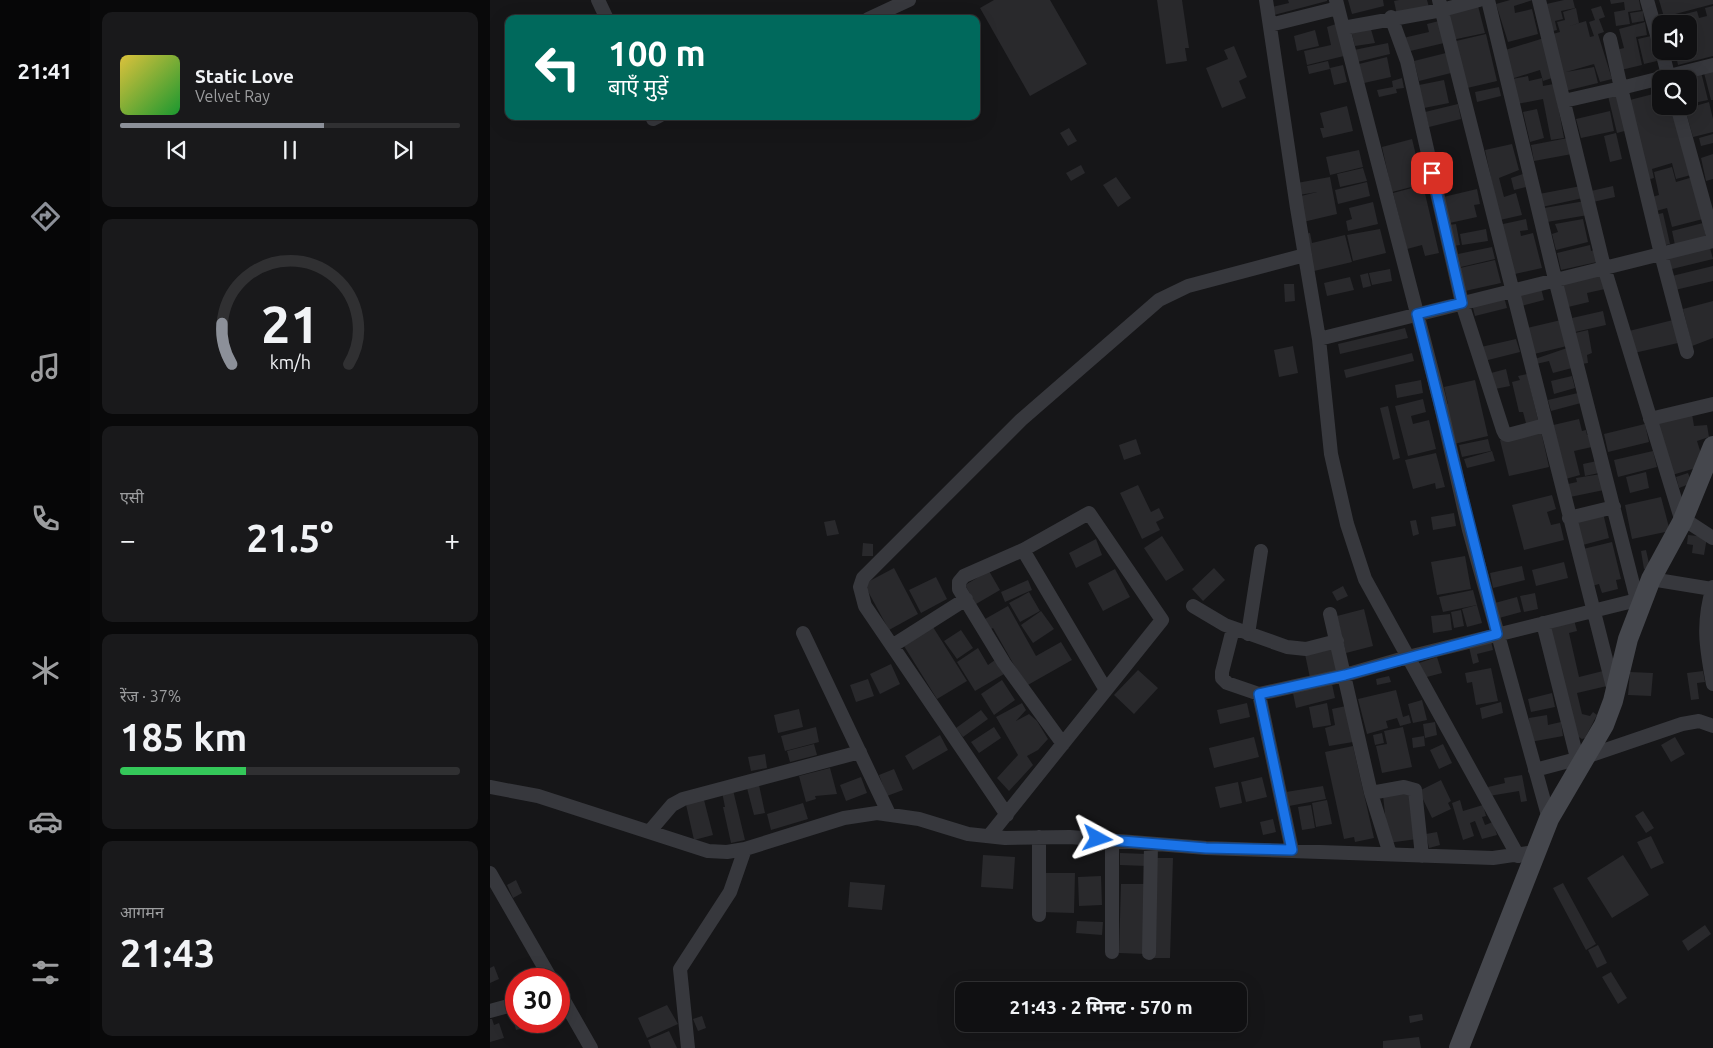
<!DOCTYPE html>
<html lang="hi">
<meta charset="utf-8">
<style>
body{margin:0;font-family:Ubuntu,"Noto Sans Devanagari",sans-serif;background:#19191b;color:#f1f3f6;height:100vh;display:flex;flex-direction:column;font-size:19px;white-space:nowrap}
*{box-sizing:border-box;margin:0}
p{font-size:16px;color:#9c9d9f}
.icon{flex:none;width:28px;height:28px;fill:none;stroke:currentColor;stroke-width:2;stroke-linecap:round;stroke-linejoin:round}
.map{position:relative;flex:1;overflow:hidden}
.side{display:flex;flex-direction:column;gap:12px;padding:12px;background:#09090a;width:400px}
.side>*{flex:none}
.guide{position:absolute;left:15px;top:15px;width:475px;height:105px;border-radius:10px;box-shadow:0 5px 20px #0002,0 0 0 1px #303032;background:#00695c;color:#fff;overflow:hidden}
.tools{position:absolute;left:1162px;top:15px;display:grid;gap:10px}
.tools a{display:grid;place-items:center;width:45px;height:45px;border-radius:10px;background:#101012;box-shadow:0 5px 20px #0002,0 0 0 1px #303032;font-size:25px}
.speed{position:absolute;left:15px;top:968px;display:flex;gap:10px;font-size:25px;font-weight:700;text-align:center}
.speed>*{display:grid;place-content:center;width:65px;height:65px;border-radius:50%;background:#101012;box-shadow:0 5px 20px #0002,0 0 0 1px #303032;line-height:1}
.speed .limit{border:8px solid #d22;background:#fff;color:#111}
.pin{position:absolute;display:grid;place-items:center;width:42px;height:42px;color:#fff;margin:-21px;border-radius:10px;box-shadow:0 2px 8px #0006}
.me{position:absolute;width:55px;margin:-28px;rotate:95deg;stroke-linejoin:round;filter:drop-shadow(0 0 4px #0008)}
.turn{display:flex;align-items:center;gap:18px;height:105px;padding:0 20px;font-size:22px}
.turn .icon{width:65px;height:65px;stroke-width:2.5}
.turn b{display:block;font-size:35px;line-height:42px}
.big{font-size:38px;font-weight:700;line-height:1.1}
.side .widget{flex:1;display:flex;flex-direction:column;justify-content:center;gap:8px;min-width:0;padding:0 18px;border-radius:10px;background:#19191b}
.side .dial{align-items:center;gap:0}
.dial svg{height:130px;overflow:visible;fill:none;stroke:#303032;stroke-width:7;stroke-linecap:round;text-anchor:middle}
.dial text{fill:#f1f3f6;stroke:none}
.song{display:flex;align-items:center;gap:15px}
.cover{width:60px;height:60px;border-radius:8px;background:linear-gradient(135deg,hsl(50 70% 55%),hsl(130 70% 35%))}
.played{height:5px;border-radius:2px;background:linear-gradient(90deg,#8c9099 60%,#303032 60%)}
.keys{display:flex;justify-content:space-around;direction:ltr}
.heat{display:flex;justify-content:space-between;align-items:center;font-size:28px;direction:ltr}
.charge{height:8px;border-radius:4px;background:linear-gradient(90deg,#34c759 37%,#303032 0)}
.trip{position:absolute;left:465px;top:982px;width:292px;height:50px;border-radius:10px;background:#101012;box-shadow:0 5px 20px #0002,0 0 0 1px #303032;font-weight:700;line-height:50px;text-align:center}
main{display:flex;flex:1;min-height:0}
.tab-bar{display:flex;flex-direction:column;width:90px;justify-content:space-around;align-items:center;background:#060607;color:#9c9d9f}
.tab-bar .icon{width:35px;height:35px}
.tab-bar .on{color:#8c9099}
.tab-bar b{font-size:22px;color:#f1f3f6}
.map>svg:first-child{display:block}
.building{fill:#29292c}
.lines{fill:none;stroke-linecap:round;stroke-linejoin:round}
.minor{stroke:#37383d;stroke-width:14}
.secondary{stroke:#45474d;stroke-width:20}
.route-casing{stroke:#114b97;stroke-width:12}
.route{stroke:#1a73e8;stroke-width:9}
</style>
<main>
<nav class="tab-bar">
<b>21:41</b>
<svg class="icon on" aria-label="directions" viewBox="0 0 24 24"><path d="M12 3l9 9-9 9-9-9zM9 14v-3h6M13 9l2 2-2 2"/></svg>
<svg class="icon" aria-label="music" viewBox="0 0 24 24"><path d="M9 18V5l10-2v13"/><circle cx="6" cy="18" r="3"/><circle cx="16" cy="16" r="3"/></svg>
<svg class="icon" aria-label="phone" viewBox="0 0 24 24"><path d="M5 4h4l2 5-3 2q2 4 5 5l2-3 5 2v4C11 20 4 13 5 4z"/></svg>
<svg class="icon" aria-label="climate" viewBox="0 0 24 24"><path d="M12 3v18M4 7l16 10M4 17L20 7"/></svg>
<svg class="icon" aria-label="car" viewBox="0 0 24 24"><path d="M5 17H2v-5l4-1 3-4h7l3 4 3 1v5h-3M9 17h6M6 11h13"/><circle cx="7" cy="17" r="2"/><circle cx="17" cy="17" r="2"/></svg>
<svg class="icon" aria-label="filters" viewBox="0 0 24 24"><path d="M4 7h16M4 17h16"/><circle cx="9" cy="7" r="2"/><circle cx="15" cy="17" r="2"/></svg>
</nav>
<section class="side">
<div class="widget">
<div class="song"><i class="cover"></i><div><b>Static Love</b><p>Velvet Ray</p></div></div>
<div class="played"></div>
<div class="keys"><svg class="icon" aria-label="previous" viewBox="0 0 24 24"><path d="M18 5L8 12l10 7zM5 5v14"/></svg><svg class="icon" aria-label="pause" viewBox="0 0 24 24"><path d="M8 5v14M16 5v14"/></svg><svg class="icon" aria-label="next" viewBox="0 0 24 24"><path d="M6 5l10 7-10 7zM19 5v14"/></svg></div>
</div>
<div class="widget dial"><svg viewBox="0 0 100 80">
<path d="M14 69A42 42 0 1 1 86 69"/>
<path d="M14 69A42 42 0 0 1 8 44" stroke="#8c9099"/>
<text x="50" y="56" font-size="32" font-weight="700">21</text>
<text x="50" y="72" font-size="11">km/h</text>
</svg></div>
<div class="widget"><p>एसी</p>
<div class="heat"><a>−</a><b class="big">21.5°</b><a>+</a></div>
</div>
<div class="widget"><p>रेंज · 37%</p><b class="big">185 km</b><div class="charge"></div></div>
<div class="widget"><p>आगमन</p><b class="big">21:43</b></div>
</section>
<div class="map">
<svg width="1223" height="1048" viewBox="0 0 1223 1048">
<rect width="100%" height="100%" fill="#161618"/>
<path class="building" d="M504 0H560L597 64 540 96 490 8Z
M667 0H692L699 48H695L697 61 676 64Z
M798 0H837V1L784 15 782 7 799 3Z
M858 0H893L894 6 862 14Z
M909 0H937L939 7 907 15 904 1Z
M1020 0H1043L1024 6 1025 13 1042 9 1048 34 1018 42 1006 4Z
M1074 0H1083L1085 8 1071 11 1073 19 1065 21 1067 30 1059 32 1052 5Z
M1120 0H1149L1151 10 1138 12 1140 24 1126 26 1124 12 1135 10 1134 2 1121 4Z
M1169 0H1223V4L1174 17Z
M987 2 995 33 962 40 955 12Z
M1111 6 1115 17 1109 19 1114 32 1108 34 1122 79 1110 82 1103 61 1104 64 1076 72 1104 67 1108 83 1075 91 1059 35 1070 32 1067 22 1075 20 1073 12 1086 8 1089 23 1076 27 1096 21 1100 37 1104 36 1099 22 1105 20 1101 9Z
M1223 6V56L1188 65 1185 51H1199V24H1184L1183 17 1207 11 1209 18 1217 16 1215 8Z
M1153 11 1154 21 1142 23 1140 13Z
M949 21 954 43 916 52 913 38 939 32 937 24Z
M1155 22 1157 35 1146 37 1152 65 1131 70 1126 50 1134 48 1129 29Z
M846 24 854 56 817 65 814 51 841 45 837 27Z
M880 26 885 43 865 46 861 31Z
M825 30 829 46 807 51 804 36Z
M996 34 1007 81 977 88 966 41Z
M1161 36 1167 61 1154 64 1148 39Z
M1054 38 1062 78 1053 81 1050 70 1021 79 1012 51Z
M898 43 900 54 867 62 864 50Z
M744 46 757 77 749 81 756 98 732 108 716 68 738 59 734 50Z
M956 53 961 73 929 81 924 61Z
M897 57 901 77 874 83 869 64Z
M838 61 840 69 819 74 817 66Z
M853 65 857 82 844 85 840 68Z
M1223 67V100H1221L1213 69Z
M1211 72 1218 100 1199 104V79H1193Z
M1038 76 1039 81 1052 78 1053 86 1064 84 1074 138 1061 140 1053 99 1027 104 1022 79Z
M912 78 914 88 906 89 907 93 889 97 887 90 903 87 902 81Z
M954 80 959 103 934 108 929 85Z
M1171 86V106H1183L1201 175 1186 179 1182 163 1162 169 1164 178 1157 180 1136 101 1167 93 1165 88Z
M1009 87 1011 96 987 102 985 92Z
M1129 93 1138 130 1127 133 1118 96Z
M1219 102 1223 119V132L1203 137 1195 109Z
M968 104 971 119 939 127 935 112Z
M857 106 863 131 833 138 830 128H834L830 113Z
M1047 109 1054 138 1040 142 1033 112Z
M1120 111 1124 131 1091 138 1086 119Z
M579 128 587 141 578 146 570 133Z
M1126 133 1132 159 1120 162 1114 136Z
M1223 134V143L1211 146 1209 138Z
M1078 138 1082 154 1044 161 1041 145Z
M922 139 933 184 902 192 892 147Z
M1022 144 1029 170 1009 178 1014 197 1026 193 1032 215 1010 220 995 150Z
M869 150 873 167 840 175 836 157Z
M1223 154V179L1216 181 1211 158Z
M591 165 595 173 581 181 576 173Z
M1182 167 1186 182 1203 177 1213 219 1182 227 1177 208 1166 211 1162 197 1169 195 1164 172Z
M873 168 877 181 850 187 847 174Z
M1033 174 1036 187 1024 190 1021 178Z
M626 177 641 198 628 207 613 185Z
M840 177 847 214 813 222 807 197 827 192 809 195 807 183Z
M877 182 880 196 848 204 845 190Z
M933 185 949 253 935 256 932 245 917 249 903 193Z
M1091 186 1093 198 1052 207 1049 194Z
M1123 186 1125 197 1103 202 1101 191Z
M987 189 990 204 984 205 987 217 955 224 949 198Z
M1095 201 1098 215 1057 222 1054 208Z
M883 202 888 224 858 231 856 221 862 219 859 208Z
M1173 213 1180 244 1172 246 1164 215Z
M1036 219 1038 230 1030 231 1031 236 1043 233 1052 268 1016 276 1004 226Z
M1093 219 1098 242 1066 250 1062 234 1068 232 1065 224Z
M1213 223 1216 237 1185 245 1182 231Z
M966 224 970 245 963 246 959 225Z
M890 229 896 253 863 261 857 235Z
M996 229 998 241 972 245 970 234Z
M820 233 822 243 855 235 862 262 824 271 815 234Z
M1219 244 1223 259 1178 270 1174 255Z
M1100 245 1101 251 1104 250 1107 262 1071 270 1067 253Z
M1002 247 1005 259 971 267 968 254Z
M1005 260 1011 283 975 291 970 268Z
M1223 266V281L1185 290 1182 276Z
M900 269 902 281 882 285 879 273Z
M1111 271 1115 289 1097 293 1099 302 1078 307 1071 280Z
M878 273 881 286 873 288 870 275Z
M860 277 864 290 837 296 834 283Z
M794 284H804L805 301 795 302Z
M1051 288 1054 300 1031 306 1028 294Z
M1014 297 1017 308 985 316 982 304Z
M1223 301V338L1202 346 1193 309Z
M1113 311 1116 325 1085 332 1082 318Z
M1071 320 1077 346 1044 354 1037 328Z
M1183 320 1188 343 1144 353 1139 331Z
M915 328 918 338 850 354 848 344Z
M1098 330 1102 353 1097 355 1098 363 1091 364 1085 333Z
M1026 339 1030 352 994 361 991 347Z
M803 346 808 373 789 377 784 350Z
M1077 348 1082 368 1063 373 1059 361 1046 364 1045 359Z
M922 353 924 361 856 378 854 370Z
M1016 369 1020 386 1005 389 1001 373Z
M1037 374 1049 424 1037 427 1033 412H1029L1022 382 1030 380 1028 376Z
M1082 376 1085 388 1064 394 1061 381Z
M931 380 933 393 907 398 905 385Z
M985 380 998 436 964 444 955 404H958L954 387Z
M1088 393 1091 403 1061 411 1058 400Z
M933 399 936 412 921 416 923 424 939 420 946 449 918 456 905 406Z
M898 406 910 458 903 460 890 408Z
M1202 414 1204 426 1217 425 1219 437 1207 441 1212 457 1206 468 1182 475 1168 422Z
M1089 419 1092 431 1096 430 1097 435H1100L1102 447 1084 451 1090 475 1072 480 1059 426Z
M1155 424 1159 442 1118 452 1114 434Z
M1051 431 1059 467 1019 476 1010 440Z
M646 439 651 454 634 460 629 445Z
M998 439 1001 451 972 457 969 445Z
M1002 451 1005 461 977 468 974 459Z
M1163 451 1167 467 1128 477 1124 460Z
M946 453 955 487 946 489 945 483 923 489 915 460Z
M1107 461 1109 473 1095 476 1093 464Z
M1156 472 1159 488 1140 493 1136 477Z
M1198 473 1202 483 1189 488 1186 477Z
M1111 474 1114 490 1080 497 1078 484 1087 482 1086 478Z
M648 485 661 512 669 508 674 518 666 522 670 530 652 539 630 493Z
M1062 495 1066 509 1057 512 1061 525 1070 523 1074 540 1034 550 1022 505Z
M1171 497 1180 531 1142 539 1135 505Z
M964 513 966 526 943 530 941 517Z
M1113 513 1119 538 1089 546 1083 521Z
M345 520 349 534 337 536 334 522Z
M926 520 929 534 923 536 920 521Z
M1198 535 1217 537 1214 555 1202 553 1203 545 1197 544Z
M672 536 694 570 676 581 654 548Z
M606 539 612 555 586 568 579 553Z
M1122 542 1131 579 1126 580 1128 589 1112 593 1109 584 1102 586 1089 550Z
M373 543 383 544V556H372Z
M1156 550 1160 568 1154 569 1151 551Z
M975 556 981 589 947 595 941 562Z
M1074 562 1078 578 1046 586 1042 570Z
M1032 566 1035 580 1003 588 1000 573Z
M404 568 428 614 399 630 374 584Z
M724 568 735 580 713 601 702 589Z
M625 569 640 597 613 611 598 583Z
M499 571 510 590 486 604 475 585Z
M446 577 457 599 431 613 419 590Z
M538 580 542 590 515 602 511 592Z
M853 586 858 596 847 601 842 592Z
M983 590 987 605 953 612 949 597Z
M539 592 550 611 530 622 519 603Z
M1045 593 1048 609 1034 612 1030 596Z
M1027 597 1031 612 1009 618 1005 603Z
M987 605 992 623 977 627 972 609Z
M518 606 546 656 571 642 582 660 536 686 503 628 501 629 495 619Z
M874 609 883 646 856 653 847 616Z
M971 610 974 626 964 628 961 612Z
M551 611 564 629 543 643 531 625Z
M960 614 962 630 943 633 941 616Z
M1084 620 1087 631 1079 633 1089 677 1113 671 1117 686 1087 693 1092 714 1100 716 1103 712 1107 715 1095 738 1092 739 1087 736 1058 624Z
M443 627 477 681 447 699 414 646Z
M471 630 483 648 467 659 454 641Z
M1001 641 1003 650 987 654 989 662 983 664 979 647Z
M488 648 498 665 505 660 514 674 485 691 467 662Z
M843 648 848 672 820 678 815 654Z
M947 657 952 673 933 678 929 663Z
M401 664 410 684 390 694 380 674Z
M1001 668 1008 701 986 705 982 682 977 683 975 673Z
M648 670 668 688 644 714 624 695Z
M1213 671 1215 682 1207 683 1209 699 1201 700 1197 673Z
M1140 672 1163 673 1161 696 1138 695Z
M899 676 901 682 887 685 886 679Z
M378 679 384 696 366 702 360 685Z
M512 680 525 700 504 715 491 694Z
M842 684 845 698 806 708 803 693Z
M906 690 913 717 919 715 921 723 910 726 907 718 896 721 898 728 877 734 868 699Z
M1062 693 1065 707 1041 712 1038 699Z
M932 700 937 720 923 723 918 704Z
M1011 702 1013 713 992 719 990 708Z
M532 703 536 710 526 721 539 714 547 721 558 739 548 750 537 756 543 765 519 791 507 778 528 755 506 717Z
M757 703 760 717 730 724 727 710Z
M837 703 841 725 823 728 819 707Z
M856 706 863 742 839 746 835 728 845 725 842 709Z
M309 709 313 727 288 733 284 715Z
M491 710 498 719 473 737 466 728Z
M1057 715 1058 725 1071 722 1073 736 1040 742 1039 718Z
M945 722 947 735 935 738 933 724Z
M326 727 329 742 295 751 291 736Z
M504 727 511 738 489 753 481 742Z
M913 727 922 767 892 773 886 746 897 744 894 731Z
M892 733 894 743 885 745 883 735Z
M450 735 458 750 423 770 415 756Z
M934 736 935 746 923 748 922 738Z
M764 737 769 757 724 768 719 748Z
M1185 737 1195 754 1181 762 1171 745Z
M324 744 327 755 300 762 297 751Z
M953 744 962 763 949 769 940 750Z
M863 746 884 838 865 842 864 837 854 839 835 752Z
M275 754 277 768 261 771 258 757Z
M340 768 347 794 325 796 326 799 316 802 309 776Z
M404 769 413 790 397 796 389 775Z
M1032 775 1037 801 1031 802 1029 791 999 796 998 787 1015 783 1014 778Z
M371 777 377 793 356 801 350 785Z
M772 777 777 797 756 802 751 782Z
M951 780 961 801 958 803 961 809 942 818 929 791Z
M748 782 752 803 730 808 725 787Z
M269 785 275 813 264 815 257 788Z
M833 786 836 799 799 806 796 792Z
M243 790 255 840 241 843 233 807H235L232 792Z
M922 792 927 839 898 843 893 795Z
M213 796 223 835 204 840 195 800Z
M837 800 842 824 826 827 822 803Z
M970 800 973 811 993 805 996 816 992 817 995 825 1003 822 1007 835 992 839 985 821 980 823 984 836 973 840 962 803Z
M313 803 318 819 281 830 277 814Z
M821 805 825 828 812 830 808 807Z
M1153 811 1164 828 1156 833 1145 816Z
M783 819 786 832 773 835 770 822Z
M947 832 950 845 939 848 936 834Z
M1161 836 1174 863 1161 869 1147 842Z
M630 853 657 854V866L630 865Z
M493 855 525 857 523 889 491 887Z
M1133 855 1159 895 1122 918 1097 878Z
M664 858H683L680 958H662L663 888H667V878H664Z
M551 873H585L584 913 551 912Z
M611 876 612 905 589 906 588 877Z
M26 880 32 893 23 898 17 885Z
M360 882 395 885 392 910 358 907Z
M1073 883 1106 944 1096 950 1063 888Z
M631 884H657L656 954 629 953Z
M587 921 613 922 612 935 586 933Z
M1215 925 1221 934 1198 951 1192 941Z
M1108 945 1117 963 1107 968 1098 950Z
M4 966 9 979 0 983V968Z
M1121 972 1137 998 1128 1004 1112 977Z
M177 1005 188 1024 157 1038 148 1018Z
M932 1014 933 1020 920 1023 919 1016Z
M212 1016 216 1028 208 1031 203 1019Z
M26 1017V1021H51L52 1024 26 1030 23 1018Z
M0 1019H2L4 1025 9 1023 14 1038 0 1042Z
M179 1031 187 1048H161L158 1040Z
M929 1037 931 1048H893V1041Z"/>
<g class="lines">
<path class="minor" d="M108 0 117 19
M776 0 807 208 829 339 841 454 857 524 875 579 1028 856
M846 0 853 28 952 10 989 0
M949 0 1124 691
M998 0 1065 279 1147 600 1152 603
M1049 0 1114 267 1192 522
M1157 0 1171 49
M901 17 917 61 972 303 1013 430 1015 434 1018 435 1055 425
M378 19 419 0
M780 25 848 8
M853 28 949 398 979 530 1059 819
M1172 51 1179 79
M1074 101 1131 88 1120 39
M1187 106 1223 236
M162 116 163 119 169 116
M829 339 1223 241
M1197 352 1171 254 1131 88 1223 65
M1160 419 1223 404
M1079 518 1124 507
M1192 518 1223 538
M533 550 474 576 469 582V589L514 663 573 744
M1161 579 1222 589
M1223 587C1212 623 1216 647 1223 684
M703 606 735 625 797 647 816 649 847 641
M840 614 881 793 900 854
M1053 623 1087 758
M743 629 732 672V678L737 683 769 694
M313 633 399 814
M758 634 771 551
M402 646 476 599
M1045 770 1098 756 1192 724 1209 721 1223 726
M0 787 48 796 218 851 237 852 255 849 354 818 387 813 429 819 478 834 515 838 580 837 716 848 1003 858 1045 852
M881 793 914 787 925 790 932 856
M517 815 375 606 370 587 373 578 531 420 669 300 698 286 815 255
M159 832 182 805 193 799 370 752
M499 836 672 620 599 513 533 550 616 690
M549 837V915
M622 840V952
M802 850 769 694 855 675 918 657 1147 600
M0 873 61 979
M659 953 661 844
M69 992 101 1048
M0 1011 26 1004
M198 1048 190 969 240 892 255 849"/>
<path class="secondary" d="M969 1048 1059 819 1114 725 1123 701 1138 639 1161 579 1192 522 1223 446"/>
</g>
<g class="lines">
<defs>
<path id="route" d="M608 839 716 848 802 850 769 694 855 675 1007 634 927 314 972 303 942 173"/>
</defs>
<use href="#route" class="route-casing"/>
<use href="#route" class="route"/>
</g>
</svg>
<div class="tools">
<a><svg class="icon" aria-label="sound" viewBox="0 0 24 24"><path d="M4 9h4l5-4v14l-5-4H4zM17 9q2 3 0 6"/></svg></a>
<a><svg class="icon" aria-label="search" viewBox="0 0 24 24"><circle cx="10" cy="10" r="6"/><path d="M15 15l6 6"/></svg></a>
</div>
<div class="speed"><div class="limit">30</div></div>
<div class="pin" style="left:942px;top:173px;background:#d93025"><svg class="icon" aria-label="arrive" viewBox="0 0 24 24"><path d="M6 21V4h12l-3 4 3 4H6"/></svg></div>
<svg class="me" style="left:608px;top:839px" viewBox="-20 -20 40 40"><path d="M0-17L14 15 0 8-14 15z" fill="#1a73e8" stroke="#fff" stroke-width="4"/></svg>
<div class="trip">21:43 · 2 मिनट · 570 m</div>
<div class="guide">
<div class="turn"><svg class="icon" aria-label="left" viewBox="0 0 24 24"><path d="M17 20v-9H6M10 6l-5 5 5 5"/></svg><div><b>100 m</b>बाएँ मुड़ें</div></div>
</div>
</div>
</main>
